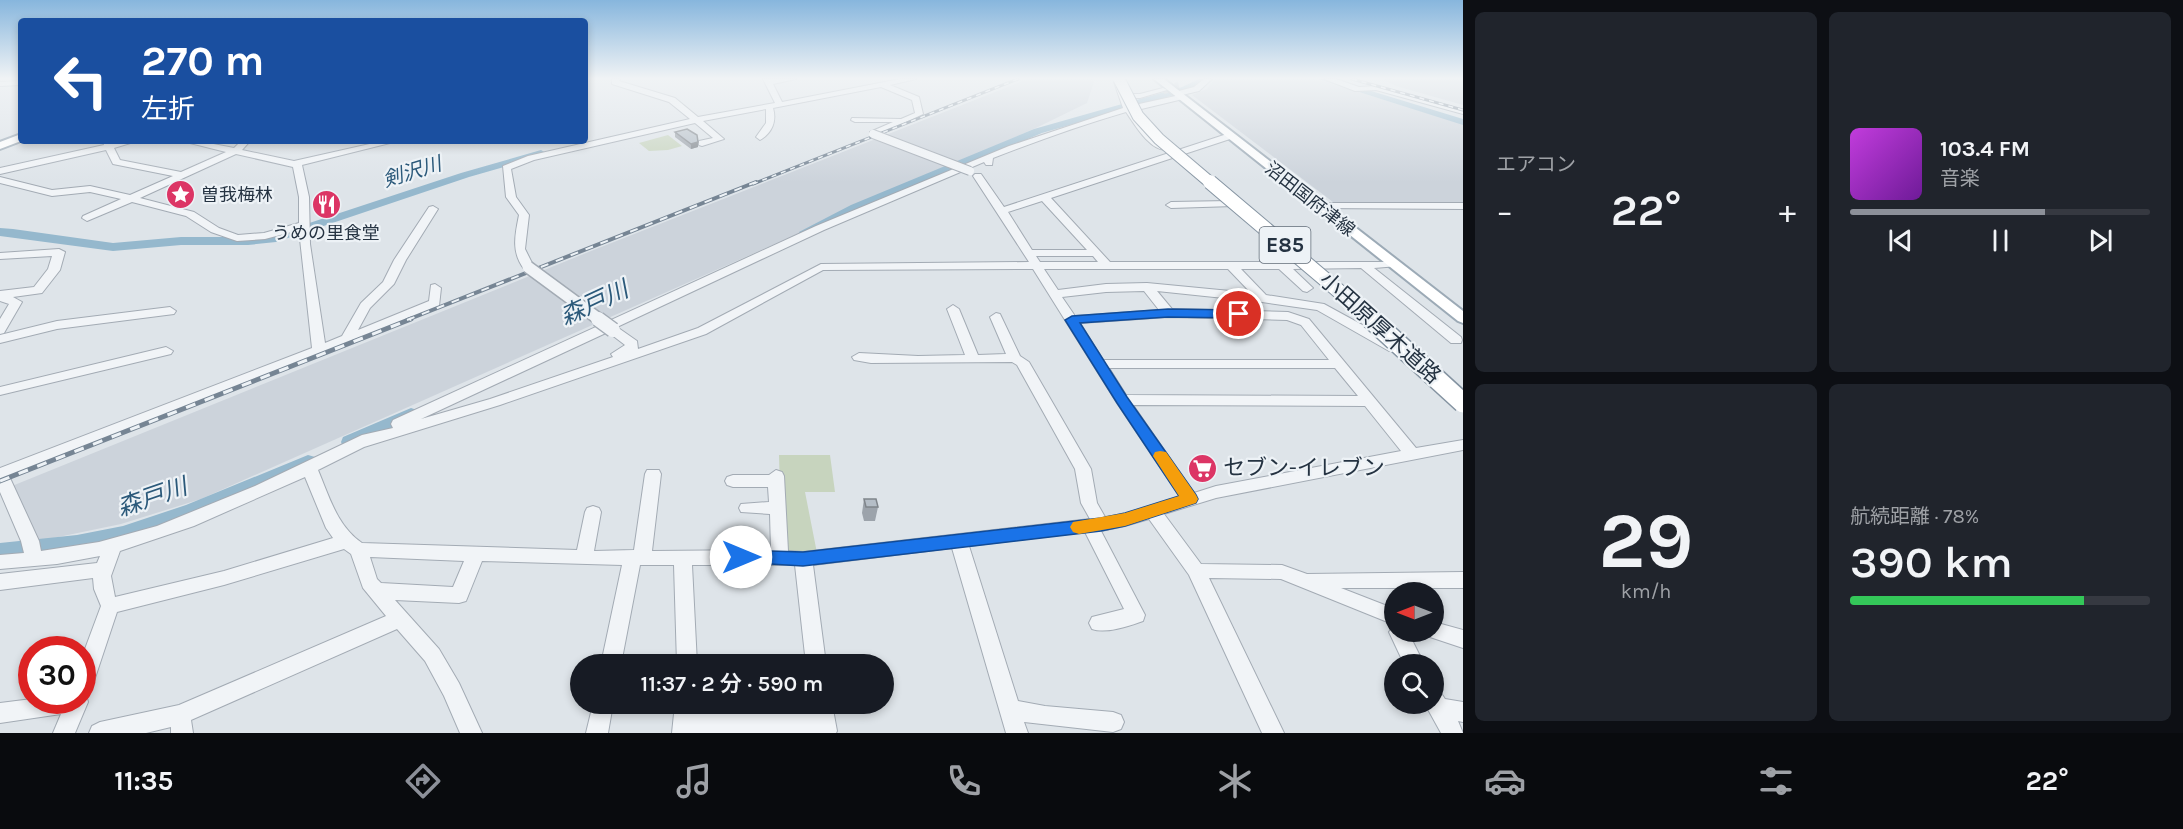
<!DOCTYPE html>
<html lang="ja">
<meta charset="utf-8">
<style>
body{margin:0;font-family:Karla,"Noto Sans JP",sans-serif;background:#20242c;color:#f1f3f6;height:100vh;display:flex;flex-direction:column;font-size:22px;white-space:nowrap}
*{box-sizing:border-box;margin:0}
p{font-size:20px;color:#9ea1a6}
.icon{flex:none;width:33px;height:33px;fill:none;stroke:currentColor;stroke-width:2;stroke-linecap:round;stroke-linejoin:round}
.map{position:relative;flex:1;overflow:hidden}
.sheet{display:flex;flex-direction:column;gap:12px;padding:12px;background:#0d0f14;width:720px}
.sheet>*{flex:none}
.hud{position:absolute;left:18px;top:18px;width:570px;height:126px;border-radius:6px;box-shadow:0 3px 9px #0003;background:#1a4fa0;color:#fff;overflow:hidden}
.needle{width:39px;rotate:270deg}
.buttons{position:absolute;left:1384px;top:582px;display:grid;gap:12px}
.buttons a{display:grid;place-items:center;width:60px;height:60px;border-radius:50%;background:#171b24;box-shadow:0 3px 9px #0003;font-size:30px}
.speed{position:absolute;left:18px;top:636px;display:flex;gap:12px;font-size:30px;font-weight:700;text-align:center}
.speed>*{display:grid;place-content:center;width:78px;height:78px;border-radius:50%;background:#171b24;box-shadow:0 3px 9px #0003;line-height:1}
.speed .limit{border:9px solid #d22;background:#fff;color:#111}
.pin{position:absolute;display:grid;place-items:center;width:51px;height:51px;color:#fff;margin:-26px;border:3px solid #fff;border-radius:50%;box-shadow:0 2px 6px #0007}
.me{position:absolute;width:66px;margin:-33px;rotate:90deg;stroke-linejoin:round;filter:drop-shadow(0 0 4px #0008)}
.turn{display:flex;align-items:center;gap:21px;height:126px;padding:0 24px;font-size:27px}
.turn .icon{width:78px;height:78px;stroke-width:2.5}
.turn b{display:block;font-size:42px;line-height:51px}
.big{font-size:45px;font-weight:600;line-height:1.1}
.sheet .tile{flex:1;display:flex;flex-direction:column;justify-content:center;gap:9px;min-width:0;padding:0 21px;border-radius:9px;background:#20242c}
.sheet .dial{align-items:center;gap:0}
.dial b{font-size:78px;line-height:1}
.song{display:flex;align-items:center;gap:18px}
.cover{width:72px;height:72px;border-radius:9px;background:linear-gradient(135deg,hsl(290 70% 55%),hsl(280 70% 35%))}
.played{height:6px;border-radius:3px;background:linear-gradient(90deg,#8c9099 65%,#363941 65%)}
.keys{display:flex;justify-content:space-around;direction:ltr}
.heat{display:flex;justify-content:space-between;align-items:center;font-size:33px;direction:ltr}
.charge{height:9px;border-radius:4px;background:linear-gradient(90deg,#34c759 78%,#363941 0)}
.sheet .tiles{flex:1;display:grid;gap:12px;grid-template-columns:repeat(2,1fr)}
.trip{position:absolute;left:570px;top:654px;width:324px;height:60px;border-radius:30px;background:#171b24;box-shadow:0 3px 9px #0003;font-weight:600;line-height:60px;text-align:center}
.menu{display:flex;height:96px;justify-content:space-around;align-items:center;background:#090b0e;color:#9ea1a6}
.menu .icon{width:42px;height:42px}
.menu .on{color:#8c9099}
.menu b{font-size:27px;color:#f1f3f6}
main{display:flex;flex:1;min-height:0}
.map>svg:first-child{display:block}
.built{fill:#ccd3db}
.green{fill:#c7d4be}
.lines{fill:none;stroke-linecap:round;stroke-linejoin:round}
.river{fill:#95b8cd;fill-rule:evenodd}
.minor-tunnel{stroke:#b9c1c8;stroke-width:8;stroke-dasharray:8 4.5;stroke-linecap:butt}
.minor-casing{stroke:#a3abb4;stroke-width:2}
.major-casing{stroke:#9caab6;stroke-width:4}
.minor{fill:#f1f4f7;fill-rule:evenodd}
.major{fill:#fff;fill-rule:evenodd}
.rail-far2-casing{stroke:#768594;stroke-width:3}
.rail-far1-casing{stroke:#768594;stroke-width:4}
.rail-casing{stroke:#768594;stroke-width:5}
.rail-far2{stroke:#edf2f6;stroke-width:1.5;stroke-dasharray:5;stroke-linecap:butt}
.rail-far1{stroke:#edf2f6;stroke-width:2;stroke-dasharray:8;stroke-linecap:butt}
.rail{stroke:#edf2f6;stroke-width:3;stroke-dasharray:10;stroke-linecap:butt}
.minor-bridge-far2-casing{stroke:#a3abb4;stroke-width:10;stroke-linecap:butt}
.minor-bridge-far1-casing{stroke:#a3abb4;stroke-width:14;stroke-linecap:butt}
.minor-bridge-casing{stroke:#a3abb4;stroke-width:17;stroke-linecap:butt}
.highway-bridge-far2-casing{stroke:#8493a1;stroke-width:13;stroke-linecap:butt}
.highway-bridge-far1-casing{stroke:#8493a1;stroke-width:16;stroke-linecap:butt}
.highway-bridge-casing{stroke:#8493a1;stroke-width:22;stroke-linecap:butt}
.minor-bridge-far2{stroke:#f1f4f7;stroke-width:8}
.minor-bridge-far1{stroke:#f1f4f7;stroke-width:11}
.minor-bridge{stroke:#f1f4f7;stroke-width:14}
.highway-bridge-far2{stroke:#fff;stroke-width:11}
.highway-bridge-far1{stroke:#fff;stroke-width:14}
.highway-bridge{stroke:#fff;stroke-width:19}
.wall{fill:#9ca3ab}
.shaded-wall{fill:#7f858b}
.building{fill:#b5bec7;stroke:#7f858b;stroke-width:1.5}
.route{fill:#1a73e8;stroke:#114b97;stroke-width:1.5}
.slow{fill:#f59e0b}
.labels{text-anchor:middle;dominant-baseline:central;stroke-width:4.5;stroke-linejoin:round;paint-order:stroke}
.far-poi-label{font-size:18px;fill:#253342;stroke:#edf2f6;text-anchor:start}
.far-street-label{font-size:18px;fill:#253342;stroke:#edf2f6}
.far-water-label{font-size:20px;font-style:italic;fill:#2b597a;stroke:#edf2f6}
.shield{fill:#edf2f6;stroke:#616c78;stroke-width:1.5}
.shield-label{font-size:21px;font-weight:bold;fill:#253342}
.street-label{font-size:22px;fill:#253342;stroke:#edf2f6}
.poi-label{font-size:22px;fill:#253342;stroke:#edf2f6;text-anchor:start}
.water-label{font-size:24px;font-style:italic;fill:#2b597a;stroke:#edf2f6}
</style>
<main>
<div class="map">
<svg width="1463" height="733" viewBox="0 0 1463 733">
<rect width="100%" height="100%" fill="#dee4e9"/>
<path class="built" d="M1028 79H1095L1087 103 1038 127 201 499 121 524 39 541 32 531 12 486 591 251Z
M1215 79H1316L1463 124V203L1333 202 1192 95 1207 89Z
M1382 79H1463V105L1396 86Z"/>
<path class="green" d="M668 135 682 146 668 150 649 151 639 143Z
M779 455H830L835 492H805L817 553 787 554 780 492Z"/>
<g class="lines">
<path class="river" d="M1199 79H1208L1205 85 1188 91 1042 133 859 211 810 235H800L799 232 851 205 1034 129 1182 87Z
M1318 79H1332L1463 119V125Z
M541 150 546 153 545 155 469 177 276 242 248 245H181L113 251 0 236V228L13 229 113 243 181 237H248L276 234 461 173Z
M411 408 417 410 420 414 417 418 357 447 350 448 343 447 341 442 343 437Z
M308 455 315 457 318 462 315 467C248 496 180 529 109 546 73 554 36 556 0 561V543L77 535 123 526 186 505Z"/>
<path class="minor-tunnel" d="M1163 90 1179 86"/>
<defs>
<path id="minor" d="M612 79H620L619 81 675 98 698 117 775 103 763 79H796L773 84 782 102 900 79H916L890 85 919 97 923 114 876 136H870V132L893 122H855L851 120 852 118 901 119 915 113 912 100 881 87 773 108C777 121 772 133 760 140L756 137 766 123V109L703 121 724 139 702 146 699 145V141L713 138 695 123 534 160 511 169 516 197 529 215 525 249 534 267 532 269H524C511 252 515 235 519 215L506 197 503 166 528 156 690 119 669 102 612 84Z
M1204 79H1212L1199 91 1182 95 1183 99 1133 111 1148 131 1167 146V150C1150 151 1135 125 1126 112 1081 125 1037 141 993 158L992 165H986L984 162 824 230 617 327 637 341 638 349 698 328 821 264 1029 262 973 176 975 174H981L1004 207 1227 134H1233V138L1051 198 1110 262H1398V266L1374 268 1461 337 1462 340 1461 343H1451L1361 268 1293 269 1313 288 1307 292 1303 291 1279 269H1241L1266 295 1324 304 1399 345 1401 348 1399 351H1389L1317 310 1262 302 1157 291 1172 309 1288 312 1309 319 1416 448 1463 440V450L1216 498 1164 514 1201 564 1282 565 1307 574 1463 572V588H1341L1395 609V632H1408L1424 664H1404L1389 632 1395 625 1281 579 1209 578 1284 733H1262L1189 575 1149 519 1125 526 1101 531 1145 615 1143 621C1129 626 1106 634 1092 629L1089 623 1092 617 1124 609 1085 532 969 546 1018 701 1045 706 1113 712 1121 715 1124 722 1121 729 1113 732 1024 722 1028 733H1006L952 548 813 565 826 664H806L795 565H692L697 664H677L674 565H640L621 664H601L622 565 482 561 466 601 459 603 395 600 439 649 459 683 482 733H460L444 696 425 661 397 629 191 720 193 733H171V727L146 733H89L92 726 100 722 179 705 386 616 363 588 351 554 344 549 224 585 117 612 92 687 89 694 86 695 88 702 75 733H53L61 714 0 723V703L32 699V700H82V657L101 606 94 589 93 578 0 590V574L97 563 100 556 57 564 0 569V555L24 553 21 541 0 492V468L312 348 299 230 265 239 237 241 211 232 186 216 132 202 87 221 82 218 83 216 121 199 90 192 52 196 0 183V177L52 190 90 186 130 195 173 176 113 164 106 150 0 174V168L104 145 103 141H111L112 143 137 141 114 148 120 160 181 172 226 152 182 141H198L234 148 241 141H250L242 150 294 161 383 141H398L302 165 309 197 310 244 325 343 342 336 361 303 383 282 394 260 429 207 433 206 438 209 406 260 394 284 370 308 358 330 429 301 431 285 435 284 441 288 439 306 10 478 39 541 41 551 99 542 157 526 255 486 362 435 393 428 391 424 393 420 816 226 1009 146 1123 108 1114 82H1120L1125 94H1140L1163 88 1167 90 1140 98H1127L1130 106 1180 95 1179 91 1194 87ZM236 154 293 167 299 197V223L264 233 238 235 219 228 194 212 140 198ZM1042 201 1087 250H1032L1008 212ZM1036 256H1093L1098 262H1040ZM1033 269 1117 403 1180 497 1125 514 1105 517 1097 503 1091 469 1029 362 1020 356 1000 314 996 313 990 317 1006 354 978 355 959 309 953 305 947 309 965 355 918 356 859 353 852 357 854 360 871 363 1012 362 1017 365 1075 469 1081 503 1090 519 803 552 788 551 784 476 782 472 776 470 769 475H733L727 477 725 481 727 485 733 487H768L769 502 741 504 739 508 741 512 770 514 771 550 652 551 661 474 659 470H647L645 474 634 550 594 551 601 512 599 508 593 506 587 508 585 512 577 550 362 543C337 526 329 496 318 470L364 447 500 405 706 334 823 270ZM1044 269H1228L1251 293 1147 283 1106 284 1058 290ZM1144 291 1159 310 1075 316 1062 297 1106 292ZM1168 317 1287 320 1301 325 1329 360H1103L1080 323ZM608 332 625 345 611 354 613 357 490 399 421 419ZM1109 368H1335L1358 396 1126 395ZM1133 405 1365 406 1401 451 1216 486 1194 493ZM305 477 326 528 333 538 224 571 115 597 111 576 120 551 194 526ZM370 557 464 561 453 587 381 583 377 579Z
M1324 79H1336L1359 87 1376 86 1463 110V114L1376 90 1355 91Z
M21 81V85L0 86V82Z
M1230 201 1235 204 1234 206 1171 208 1166 205 1171 202Z
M1320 203H1463V209L1316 208V204Z
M59 249 65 252 60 270 42 293 13 297 22 302 4 333 0 334V319L9 304 0 301V291L34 287 48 269 52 256 0 259V253Z
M170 307 176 311 174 314 57 329 0 343V335L57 321Z
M166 347 173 351 171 354 0 395V387Z
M1434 622 1463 630V648L1427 636 1425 632H1434Z
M1434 690 1441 693 1445 699 1463 702V722L1458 721 1463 733H1441L1425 704H1434Z
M593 704H613L608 733H586Z
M675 704H695V713L813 714 812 704H832L837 731 836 733H672Z"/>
<path id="major" d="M1154 79H1164L1463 311V323L1458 321Z
M21 134V141L0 149V142Z"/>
</defs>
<use href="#minor" class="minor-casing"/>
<use href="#major" class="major-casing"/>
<use href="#minor" class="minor"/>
<use href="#major" class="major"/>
<defs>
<path id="rail-far2" d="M1352 79 1463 110
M753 184 1018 79"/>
<path id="rail-far1" d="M407 320 756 182"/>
<path id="rail" d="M0 481 411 319"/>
</defs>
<use href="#rail-far2" class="rail-far2-casing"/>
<use href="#rail-far1" class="rail-far1-casing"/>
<use href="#rail" class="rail-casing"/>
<use href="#rail-far2" class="rail-far2"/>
<use href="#rail-far1" class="rail-far1"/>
<use href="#rail" class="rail"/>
<defs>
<path id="minor-bridge-far2" d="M873 134 970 171"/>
<path id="minor-bridge-far1" d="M528 267 600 320"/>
<path id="minor-bridge" d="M598 319 613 330"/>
<path id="highway-bridge-far2" d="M1119 79 1138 116 1159 139 1212 184"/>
<path id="highway-bridge-far1" d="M1210 182 1373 320"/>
<path id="highway-bridge" d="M1371 319 1463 403"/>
</defs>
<use href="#minor-bridge-far2" class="minor-bridge-far2-casing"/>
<use href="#minor-bridge-far1" class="minor-bridge-far1-casing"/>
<use href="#minor-bridge" class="minor-bridge-casing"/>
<use href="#highway-bridge-far2" class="highway-bridge-far2-casing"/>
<use href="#highway-bridge-far1" class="highway-bridge-far1-casing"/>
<use href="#highway-bridge" class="highway-bridge-casing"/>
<use href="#minor-bridge-far2" class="minor-bridge-far2"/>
<use href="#minor-bridge-far1" class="minor-bridge-far1"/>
<use href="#minor-bridge" class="minor-bridge"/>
<use href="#highway-bridge-far2" class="highway-bridge-far2"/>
<use href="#highway-bridge-far1" class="highway-bridge-far1"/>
<use href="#highway-bridge" class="highway-bridge"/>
</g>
<path class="wall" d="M675 132 698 142V147L691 149 675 137Z
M864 499 878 507 875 521H864L862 513Z"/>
<path class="shaded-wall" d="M698 142V147L691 149V144Z
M332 203 334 208 326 210 324 204Z"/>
<path class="building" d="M687 129 697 135 698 142 691 144 675 132Z
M329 195 332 203 324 204 322 196Z
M864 499H876L878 507H866Z"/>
<linearGradient id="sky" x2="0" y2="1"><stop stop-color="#87b6dd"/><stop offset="0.43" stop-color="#f0f3f5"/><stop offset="1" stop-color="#f0f3f5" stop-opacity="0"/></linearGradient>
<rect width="1463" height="182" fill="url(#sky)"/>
<path class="route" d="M1168 309 1239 310 1245 314 1239 318 1168 317 1080 323 1127 397 1196 495 1198 499 1196 503 1125 526 1101 531 803 566 735 562 732 557 735 552 741 550 803 552 1101 518 1125 513 1179 496 1117 403 1065 320 1072 316Z"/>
<path class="slow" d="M1160 451 1166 452 1196 495 1198 499 1196 503 1125 526 1079 534 1073 532 1070 527 1073 522 1125 513 1179 496 1153 456 1155 452Z"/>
<defs>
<symbol id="sight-disc" viewBox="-11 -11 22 22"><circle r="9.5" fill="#dc3565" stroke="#edf2f6"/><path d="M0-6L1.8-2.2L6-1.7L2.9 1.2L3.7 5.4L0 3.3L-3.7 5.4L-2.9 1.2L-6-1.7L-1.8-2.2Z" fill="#fff"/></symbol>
<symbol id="restaurant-disc" viewBox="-11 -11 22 22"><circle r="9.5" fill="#dc3565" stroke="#edf2f6"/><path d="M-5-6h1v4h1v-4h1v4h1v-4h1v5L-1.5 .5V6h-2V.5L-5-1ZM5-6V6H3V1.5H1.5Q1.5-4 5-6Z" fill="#fff"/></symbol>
<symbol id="supermarket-disc" viewBox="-11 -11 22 22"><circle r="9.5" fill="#dc3565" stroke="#edf2f6"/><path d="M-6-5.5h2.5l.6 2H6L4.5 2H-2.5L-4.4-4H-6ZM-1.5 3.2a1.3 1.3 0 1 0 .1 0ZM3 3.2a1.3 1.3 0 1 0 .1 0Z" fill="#fff"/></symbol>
</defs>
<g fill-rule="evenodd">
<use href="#sight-disc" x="164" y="178" width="33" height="33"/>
<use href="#restaurant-disc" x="310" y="188" width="33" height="33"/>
<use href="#supermarket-disc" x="1186" y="452" width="33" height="33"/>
</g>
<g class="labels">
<g class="far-poi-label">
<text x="201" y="195">曽我梅林</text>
<text x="326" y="233" text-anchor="middle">うめの里食堂</text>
</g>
<g class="far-street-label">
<text transform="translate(1310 199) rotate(38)">沼田国府津線</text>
</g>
<g class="far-water-label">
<text transform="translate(412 172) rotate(-17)">剣沢川</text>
</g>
<rect class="shield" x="1259.5" y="227" width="51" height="36" rx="4.5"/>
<g class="shield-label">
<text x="1285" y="245">E85</text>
</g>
<g class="street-label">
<text transform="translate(1380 328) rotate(42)">小田原厚木道路</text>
</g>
<g class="poi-label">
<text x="1223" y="468">セブン-イレブン</text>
</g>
<g class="water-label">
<text transform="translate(594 303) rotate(-25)">森戸川</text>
<text transform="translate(152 497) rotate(-19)">森戸川</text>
</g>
</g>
</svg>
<div class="buttons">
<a><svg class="needle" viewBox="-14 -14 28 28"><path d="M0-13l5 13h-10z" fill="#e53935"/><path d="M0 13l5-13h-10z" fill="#9ea1a6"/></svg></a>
<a><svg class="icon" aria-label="search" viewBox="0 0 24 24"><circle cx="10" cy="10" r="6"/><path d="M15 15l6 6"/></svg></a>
</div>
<div class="speed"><div class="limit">30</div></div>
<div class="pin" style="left:1239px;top:314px;background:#d93025"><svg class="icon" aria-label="arrive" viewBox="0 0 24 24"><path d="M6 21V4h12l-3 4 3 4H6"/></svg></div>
<svg class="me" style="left:741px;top:557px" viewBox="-20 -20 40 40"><circle r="19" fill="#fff"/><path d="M0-13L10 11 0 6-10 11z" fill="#1a73e8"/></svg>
<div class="trip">11:37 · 2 分 · 590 m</div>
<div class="hud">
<div class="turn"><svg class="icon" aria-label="left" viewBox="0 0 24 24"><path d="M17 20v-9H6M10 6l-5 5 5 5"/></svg><div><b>270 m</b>左折</div></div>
</div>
</div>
<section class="sheet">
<div class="tiles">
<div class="tile"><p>エアコン</p>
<div class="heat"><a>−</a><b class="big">22°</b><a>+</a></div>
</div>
<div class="tile">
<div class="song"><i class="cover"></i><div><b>103.4 FM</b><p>音楽</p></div></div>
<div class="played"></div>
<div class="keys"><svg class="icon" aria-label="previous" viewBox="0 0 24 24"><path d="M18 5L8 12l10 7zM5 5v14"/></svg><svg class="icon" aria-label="pause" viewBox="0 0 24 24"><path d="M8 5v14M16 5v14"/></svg><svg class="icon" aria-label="next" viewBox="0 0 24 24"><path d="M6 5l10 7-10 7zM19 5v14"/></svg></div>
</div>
<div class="tile dial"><b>29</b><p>km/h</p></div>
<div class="tile"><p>航続距離 · 78%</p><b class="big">390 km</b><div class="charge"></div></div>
</div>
</section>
</main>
<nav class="menu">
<b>11:35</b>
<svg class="icon on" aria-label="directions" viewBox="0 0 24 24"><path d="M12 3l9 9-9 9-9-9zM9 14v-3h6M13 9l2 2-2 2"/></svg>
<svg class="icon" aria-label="music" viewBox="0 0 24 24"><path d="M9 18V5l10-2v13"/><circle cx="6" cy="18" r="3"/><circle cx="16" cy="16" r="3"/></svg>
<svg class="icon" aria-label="phone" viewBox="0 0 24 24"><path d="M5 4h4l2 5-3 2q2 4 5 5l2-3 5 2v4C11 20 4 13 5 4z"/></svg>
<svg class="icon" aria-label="climate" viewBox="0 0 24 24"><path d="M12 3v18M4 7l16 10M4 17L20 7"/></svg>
<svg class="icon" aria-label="car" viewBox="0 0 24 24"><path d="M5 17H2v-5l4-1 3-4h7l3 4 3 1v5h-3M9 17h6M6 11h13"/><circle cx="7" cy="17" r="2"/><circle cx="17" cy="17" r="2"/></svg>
<svg class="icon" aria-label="filters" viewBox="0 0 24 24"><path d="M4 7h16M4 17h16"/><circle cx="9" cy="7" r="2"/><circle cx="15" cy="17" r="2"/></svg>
<b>22°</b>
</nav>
